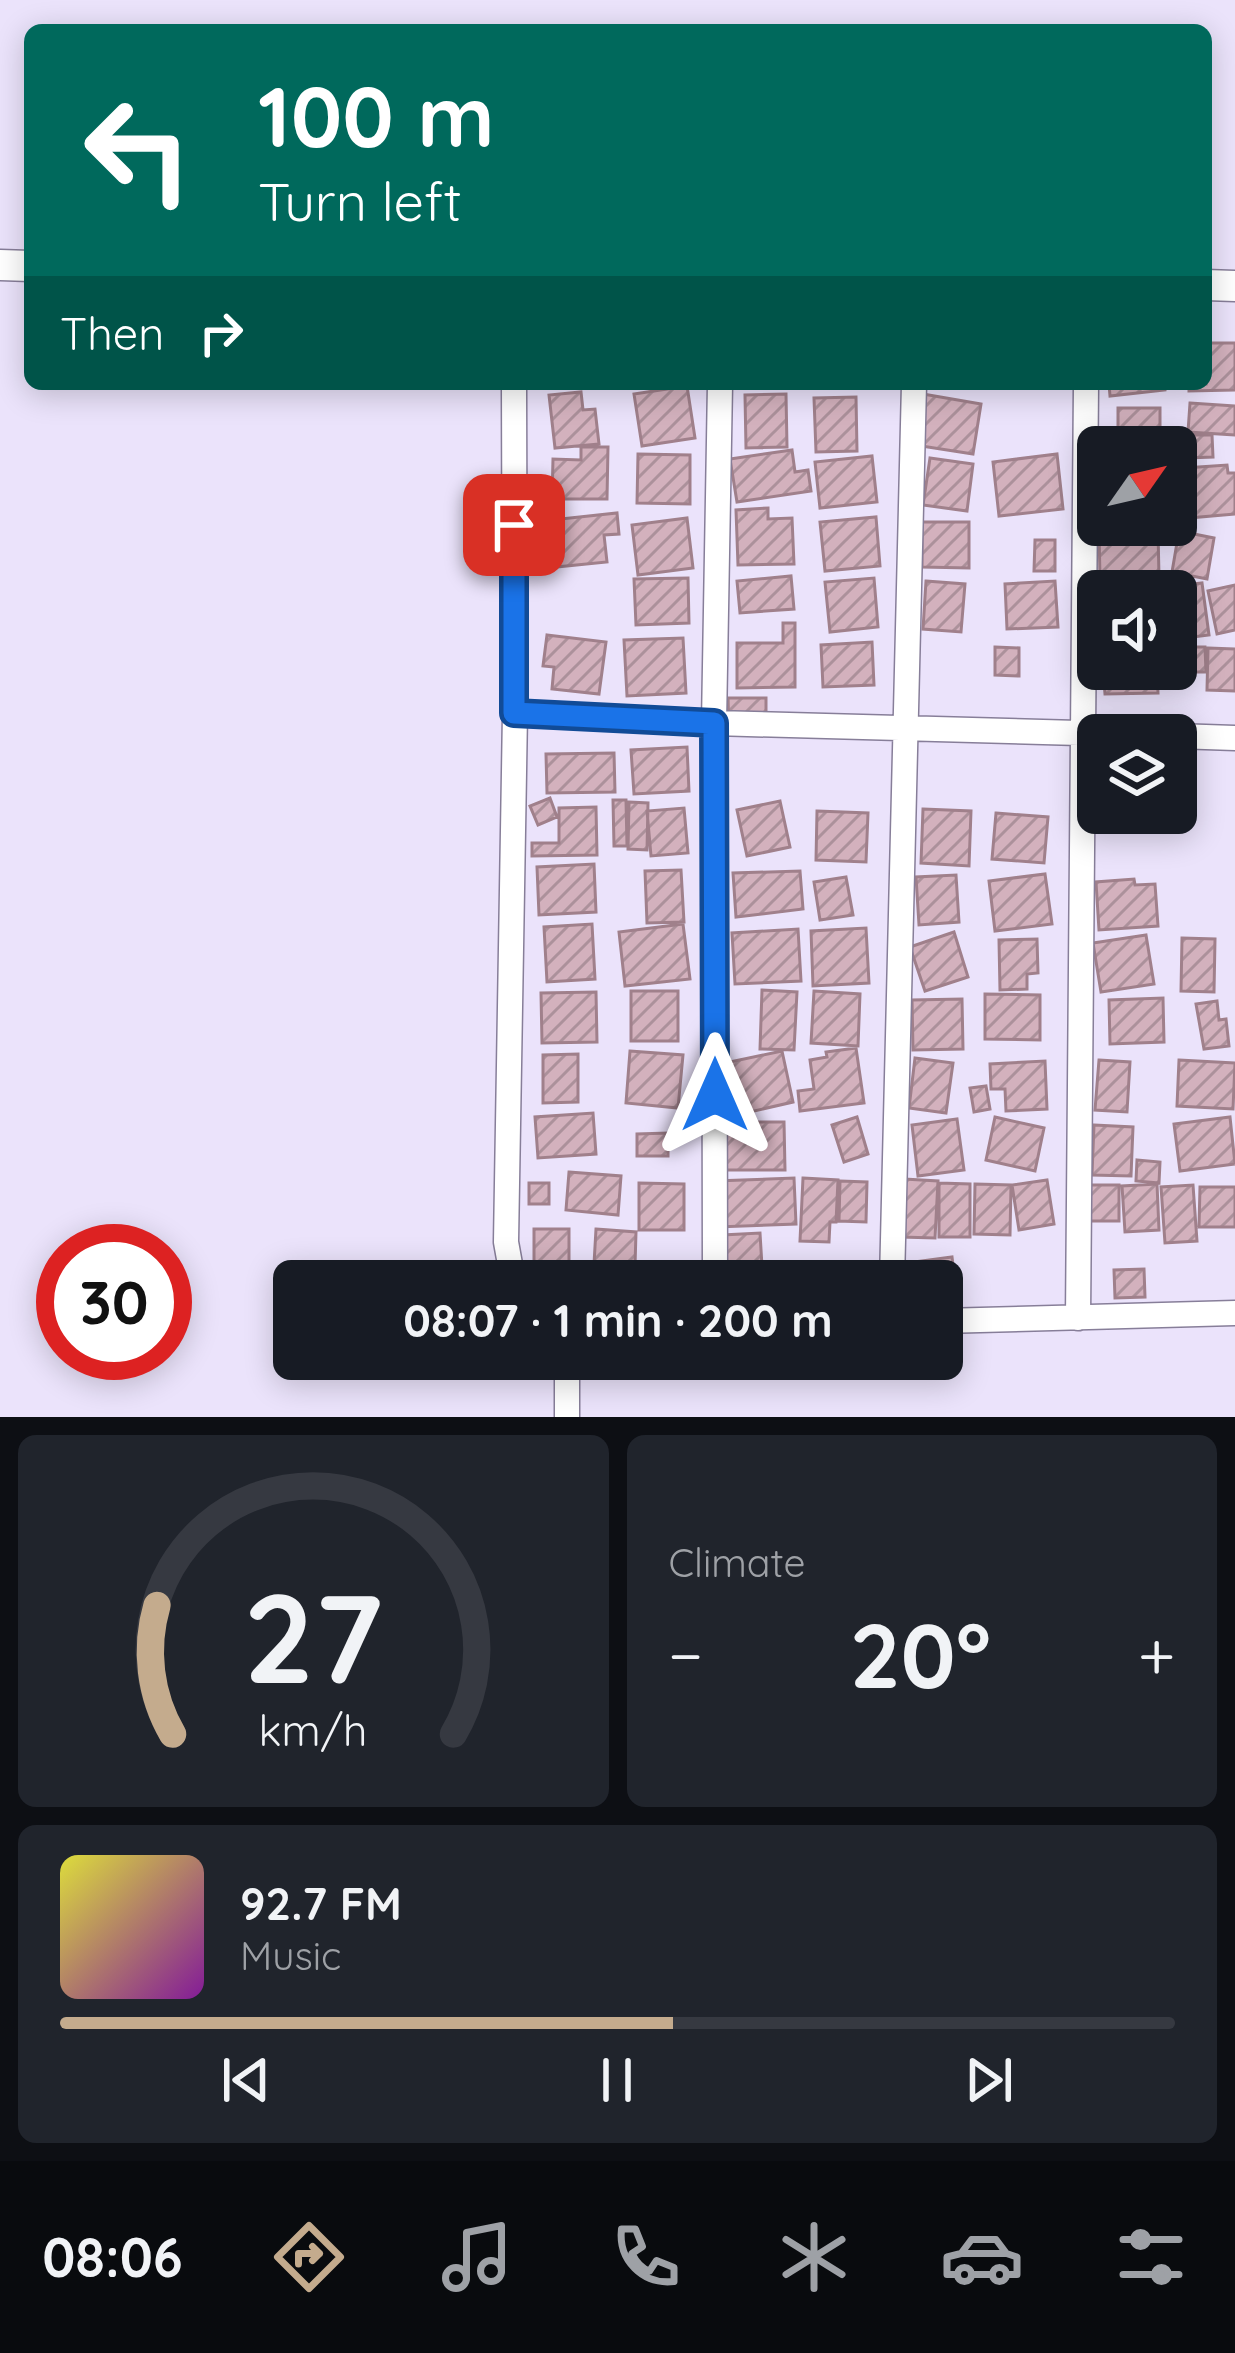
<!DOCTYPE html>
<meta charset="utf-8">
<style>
body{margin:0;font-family:Quicksand,sans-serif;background:#20242c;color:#f1f3f6;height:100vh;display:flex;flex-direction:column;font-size:45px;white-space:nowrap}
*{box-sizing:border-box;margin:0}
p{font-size:39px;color:#9ea1a6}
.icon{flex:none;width:66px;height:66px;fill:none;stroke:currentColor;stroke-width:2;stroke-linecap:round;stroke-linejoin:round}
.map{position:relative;height:1417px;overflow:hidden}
.panel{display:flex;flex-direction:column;gap:18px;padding:18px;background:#0d0f14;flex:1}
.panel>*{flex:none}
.top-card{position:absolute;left:24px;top:24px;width:1188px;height:366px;border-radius:18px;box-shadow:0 6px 30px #0003;background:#00695c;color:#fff;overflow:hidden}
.needle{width:78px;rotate:56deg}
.fabs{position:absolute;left:1077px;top:426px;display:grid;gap:24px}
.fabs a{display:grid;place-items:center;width:120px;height:120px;border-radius:18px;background:#171b24;box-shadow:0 6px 30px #0003;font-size:60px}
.speed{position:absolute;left:36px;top:1224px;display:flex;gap:24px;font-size:60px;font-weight:700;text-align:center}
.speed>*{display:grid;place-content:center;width:156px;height:156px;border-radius:50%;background:#171b24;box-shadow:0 6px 30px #0003;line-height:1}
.speed .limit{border:18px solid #d22;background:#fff;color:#111}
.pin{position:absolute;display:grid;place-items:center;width:102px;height:102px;color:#fff;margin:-51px;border-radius:24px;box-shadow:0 6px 18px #0006}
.me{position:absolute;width:132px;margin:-66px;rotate:0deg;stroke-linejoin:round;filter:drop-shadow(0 0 9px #0008)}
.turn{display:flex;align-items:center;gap:42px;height:252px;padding:0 36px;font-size:54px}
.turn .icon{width:156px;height:156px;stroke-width:2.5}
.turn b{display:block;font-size:84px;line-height:102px}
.then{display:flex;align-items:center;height:114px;padding:0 36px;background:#0003;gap:24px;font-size:45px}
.big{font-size:90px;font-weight:800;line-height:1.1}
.panel .card{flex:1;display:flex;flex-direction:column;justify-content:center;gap:18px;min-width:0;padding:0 42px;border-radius:18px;background:#20242c}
.panel .dial{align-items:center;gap:0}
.dial svg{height:312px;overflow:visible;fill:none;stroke:#363941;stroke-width:7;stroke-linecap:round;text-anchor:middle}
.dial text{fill:#f1f3f6;stroke:none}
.song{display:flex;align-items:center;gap:36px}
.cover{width:144px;height:144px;border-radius:18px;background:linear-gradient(135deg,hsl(60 70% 55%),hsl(290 70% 35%))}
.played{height:12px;border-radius:6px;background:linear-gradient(90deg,#c4ab8d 55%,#363941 55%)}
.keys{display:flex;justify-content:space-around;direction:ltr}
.heat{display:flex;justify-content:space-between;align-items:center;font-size:66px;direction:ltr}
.panel .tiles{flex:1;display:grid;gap:18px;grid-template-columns:1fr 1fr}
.card:last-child{grid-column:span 2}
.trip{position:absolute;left:273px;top:1260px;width:690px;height:120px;border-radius:18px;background:#171b24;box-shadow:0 6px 30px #0003;font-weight:800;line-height:120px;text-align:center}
.tab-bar{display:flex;height:192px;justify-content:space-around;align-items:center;background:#090b0e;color:#9ea1a6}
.tab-bar .icon{width:84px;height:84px}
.tab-bar .current{color:#c4ab8d}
.tab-bar b{font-size:54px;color:#f1f3f6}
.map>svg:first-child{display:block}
.building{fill:url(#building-hatch);stroke:#a0808b;stroke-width:3}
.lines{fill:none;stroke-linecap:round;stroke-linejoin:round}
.minor-casing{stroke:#877e99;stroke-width:27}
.tertiary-casing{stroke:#877e99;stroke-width:33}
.minor{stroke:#fff;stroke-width:24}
.tertiary{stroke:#fff;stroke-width:30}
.route-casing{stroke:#114b97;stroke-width:30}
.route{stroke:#1a73e8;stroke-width:21}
</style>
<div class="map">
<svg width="1235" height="1417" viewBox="0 0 1235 1417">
<defs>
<pattern id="building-hatch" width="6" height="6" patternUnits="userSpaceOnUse" patternTransform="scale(3)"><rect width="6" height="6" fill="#d3b1bd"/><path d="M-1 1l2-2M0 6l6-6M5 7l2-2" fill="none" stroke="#ac919b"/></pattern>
</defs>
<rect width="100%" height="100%" fill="#ebe3fb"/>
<path class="building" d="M1206 343H1235V390L1189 391V384H1206Z
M1109 384H1165V390L1110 396Z
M687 386 695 438 642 446 634 394Z
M581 392 583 410 595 409 599 444 555 448 549 395Z
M786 394 787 447 746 448 745 395Z
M923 394 981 404 973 454 915 445Z
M856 397 857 451 816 452 814 398Z
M1190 403 1235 406V435L1188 432Z
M1118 408H1160V447H1118Z
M1187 435H1212L1213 457 1187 458Z
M581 447H608L607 499H552L553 459 581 460Z
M792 450 795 472 808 470 811 491 737 502 730 459Z
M638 454 690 455V504L637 503Z
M1057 454 1063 509 999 516 993 462Z
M872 456 877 502 820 508 815 462Z
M930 458 973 464 967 511 923 505Z
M1227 465 1228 473H1235V514L1188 518 1185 468Z
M768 508V519L792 518 794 564 738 565 736 510Z
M617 513 619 534 604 535 607 562 556 567 551 520Z
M876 517 880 566 825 571 820 522Z
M687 518 693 568 638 575 632 525Z
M922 522H969V568L922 567Z
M1158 531 1159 577 1100 578 1099 532Z
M1179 531 1214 538 1207 579 1172 572Z
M1035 540H1055V571H1034Z
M791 576 794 609 740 613 737 581Z
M688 578 689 623 636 625 634 579Z
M874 578 878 627 830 632 825 582Z
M926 581 965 584 961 632 923 629Z
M1055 581 1058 627 1007 629 1005 584Z
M1202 583 1209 635 1176 639V591H1168L1167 587Z
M1235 585V630L1217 634 1208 591Z
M783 623H795V687L737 688V643H783Z
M547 635 606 642 599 694 552 689 554 667 543 666Z
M683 638 686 693 627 696 624 640Z
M872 642 874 685 823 687 821 645Z
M995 647 1019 648V676L995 675Z
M1176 647H1205L1206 672H1174Z
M1208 648 1235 649V691L1207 690Z
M1103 669 1157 670 1158 693 1105 694Z
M728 698H766V730L729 731Z
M687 747 689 791 634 794 631 750Z
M614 753 615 792 547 793 546 754Z
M550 798 557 817 538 825 530 806Z
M613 800H626L627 846H614Z
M780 801 790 847 747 856 737 810Z
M629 802 648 803 647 850 628 849Z
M596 807 597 855 532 856V843H559V808Z
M684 808 688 853 651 856 647 811Z
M923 809 971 811 969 866 921 863Z
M817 811 868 813 866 862 816 860Z
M996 813 1048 817 1044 863 992 859Z
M594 864 596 912 539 915 537 867Z
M681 870 684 922 647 923 645 871Z
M800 871 803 909 736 917 733 873Z
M1045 874 1052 924 995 931 989 881Z
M956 875 959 922 919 925 916 877Z
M846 877 853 915 820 920 814 882Z
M1134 879 1135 885 1155 884 1158 926 1099 930 1096 882Z
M592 924 595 979 547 982 544 927Z
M683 924 690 979 625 986 619 932Z
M866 928 869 983 813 986 811 931Z
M798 929 801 981 735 984 732 933Z
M954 932 968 977 925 991 910 947Z
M1146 935 1154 984 1101 992 1093 943Z
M1182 938 1215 939 1214 992 1181 991Z
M1037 939 1038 973 1027 974V989L1000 990 999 940Z
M762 990 797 992 794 1050 760 1049Z
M631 991H678V1041H631Z
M814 991 860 994 858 1046 811 1043Z
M596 992 597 1042 542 1043 541 993Z
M985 994 1040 995V1040L985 1039Z
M1163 998 1164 1042 1110 1044 1109 1000Z
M962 999 963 1049 913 1050 912 1000Z
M1217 1001 1219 1020 1226 1019 1229 1046 1204 1049 1196 1004Z
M856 1048 864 1103 800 1111 798 1091 814 1089 810 1060 827 1057 826 1052Z
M630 1051 683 1055 678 1108 626 1103Z
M782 1051 793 1102 728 1117 716 1065Z
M578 1054V1102L543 1103V1055Z
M915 1058 953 1063 946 1113 909 1108Z
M1099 1060 1130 1062 1127 1112 1095 1110Z
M1179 1060 1235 1063 1233 1109 1177 1106Z
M1045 1061 1047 1109 1006 1111 1005 1089H991L990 1064Z
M986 1086 990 1109 974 1112 970 1088Z
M593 1113 596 1154 538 1158 535 1117Z
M857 1117 868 1154 844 1162 832 1125Z
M995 1117 1044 1128 1035 1171 986 1160Z
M1230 1117 1235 1164 1180 1171 1174 1124Z
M957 1119 964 1170 918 1176 912 1125Z
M724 1122H784L785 1170H724Z
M1094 1125 1133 1127 1131 1176 1092 1175Z
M668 1133V1156H637V1134Z
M1137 1160 1160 1162 1159 1183 1136 1181Z
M569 1172 621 1176 618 1215 566 1210Z
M794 1178 796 1224 717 1227 715 1181Z
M803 1178 838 1180 836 1222H830L829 1242 800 1241Z
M904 1179 938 1181 935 1238 901 1237Z
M1047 1180 1054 1224 1019 1230 1012 1185Z
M840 1181 867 1182 866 1222 839 1221Z
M529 1183H549V1204H529Z
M639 1183 684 1184V1230H639Z
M939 1183 970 1184V1237H939Z
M975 1184 1011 1185 1010 1235 974 1234Z
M1157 1184 1159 1230 1125 1232 1122 1186Z
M1083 1185H1119V1221H1083Z
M1193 1185 1197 1241 1165 1243 1161 1187Z
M1200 1187H1235V1227H1199Z
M534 1229H569V1266L534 1265Z
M596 1229 636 1232 635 1266 594 1264Z
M760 1233 762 1266 725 1268 723 1235Z
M952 1257 955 1282 917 1281 914 1262Z
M1144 1269 1145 1297 1115 1298 1114 1270Z"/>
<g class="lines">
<defs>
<path id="minor" d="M515 713 714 723 1151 735
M1176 736 1235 738
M513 1281 506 1242 515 713 514 384
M715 1281 714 723 720 384
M892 1281 914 384
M1078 1318 1086 384
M942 1321 1235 1313
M562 1359 567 1370V1417"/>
<path id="tertiary" d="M0 265 30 266
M1206 285 1235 286"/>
</defs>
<use href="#minor" class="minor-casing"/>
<use href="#tertiary" class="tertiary-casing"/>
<use href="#minor" class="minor"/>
<use href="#tertiary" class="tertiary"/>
</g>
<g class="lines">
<defs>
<path id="route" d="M514 525V713L714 723 715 1095"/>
</defs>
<use href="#route" class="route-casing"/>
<use href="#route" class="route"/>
</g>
</svg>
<div class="fabs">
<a><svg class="needle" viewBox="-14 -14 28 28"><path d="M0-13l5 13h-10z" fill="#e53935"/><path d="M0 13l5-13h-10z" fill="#9ea1a6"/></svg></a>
<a><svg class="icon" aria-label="sound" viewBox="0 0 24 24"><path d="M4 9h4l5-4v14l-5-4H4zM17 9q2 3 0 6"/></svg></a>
<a><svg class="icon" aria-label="layers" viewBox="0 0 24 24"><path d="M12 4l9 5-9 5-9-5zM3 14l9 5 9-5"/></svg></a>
</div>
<div class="speed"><div class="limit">30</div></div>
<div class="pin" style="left:514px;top:525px;background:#d93025"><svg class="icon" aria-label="arrive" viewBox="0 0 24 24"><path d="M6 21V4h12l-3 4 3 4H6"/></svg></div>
<svg class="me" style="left:715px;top:1095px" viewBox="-20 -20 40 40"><path d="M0-17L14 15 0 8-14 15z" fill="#1a73e8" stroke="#fff" stroke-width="4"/></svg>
<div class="trip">08:07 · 1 min · 200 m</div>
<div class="top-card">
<div class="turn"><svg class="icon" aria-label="left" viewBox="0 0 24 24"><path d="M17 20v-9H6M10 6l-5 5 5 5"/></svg><div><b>100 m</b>Turn left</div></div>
<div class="then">Then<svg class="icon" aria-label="right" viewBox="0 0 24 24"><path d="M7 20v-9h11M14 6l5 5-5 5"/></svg></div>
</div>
</div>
<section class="panel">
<div class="tiles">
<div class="card dial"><svg viewBox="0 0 100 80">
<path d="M14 69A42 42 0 1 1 86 69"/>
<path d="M14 69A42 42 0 0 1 10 36" stroke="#c4ab8d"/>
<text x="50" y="56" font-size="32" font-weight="700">27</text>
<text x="50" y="72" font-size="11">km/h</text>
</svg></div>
<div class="card"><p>Climate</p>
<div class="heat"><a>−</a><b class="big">20°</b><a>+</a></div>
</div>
<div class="card">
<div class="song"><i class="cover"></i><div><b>92.7 FM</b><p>Music</p></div></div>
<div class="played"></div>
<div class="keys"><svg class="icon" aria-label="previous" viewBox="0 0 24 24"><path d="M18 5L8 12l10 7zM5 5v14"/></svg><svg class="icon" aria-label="pause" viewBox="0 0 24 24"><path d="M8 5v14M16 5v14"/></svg><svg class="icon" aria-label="next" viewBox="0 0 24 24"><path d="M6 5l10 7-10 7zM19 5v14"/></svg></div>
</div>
</div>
</section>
<nav class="tab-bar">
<b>08:06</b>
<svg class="icon current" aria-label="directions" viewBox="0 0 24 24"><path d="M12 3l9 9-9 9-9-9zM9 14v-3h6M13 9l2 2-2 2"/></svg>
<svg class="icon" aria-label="music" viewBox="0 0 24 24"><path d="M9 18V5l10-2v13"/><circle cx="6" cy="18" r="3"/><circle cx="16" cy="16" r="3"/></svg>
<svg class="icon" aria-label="phone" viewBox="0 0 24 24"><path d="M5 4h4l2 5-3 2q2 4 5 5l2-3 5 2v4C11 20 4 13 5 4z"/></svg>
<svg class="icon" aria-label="climate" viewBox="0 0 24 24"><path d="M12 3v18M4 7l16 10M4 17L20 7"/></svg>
<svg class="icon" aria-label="car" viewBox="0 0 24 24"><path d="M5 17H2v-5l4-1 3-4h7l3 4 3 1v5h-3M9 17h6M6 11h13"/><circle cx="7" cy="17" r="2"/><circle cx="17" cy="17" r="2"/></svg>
<svg class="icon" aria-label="filters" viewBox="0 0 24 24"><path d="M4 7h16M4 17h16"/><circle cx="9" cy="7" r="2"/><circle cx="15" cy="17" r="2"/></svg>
</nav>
